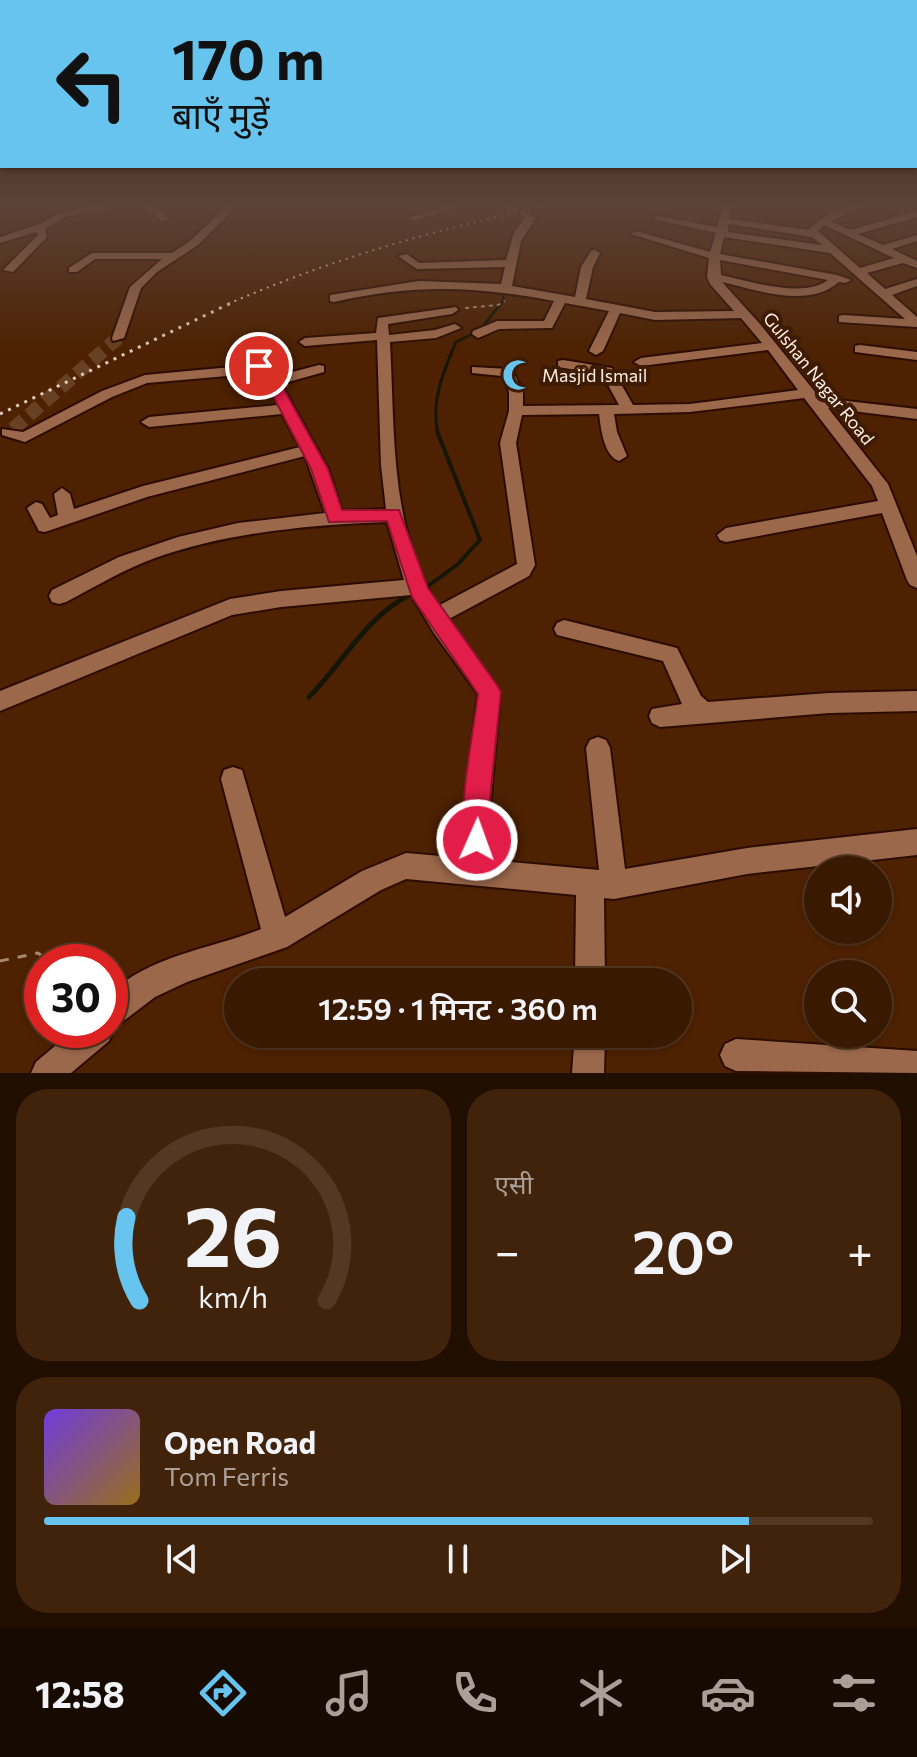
<!DOCTYPE html>
<html lang="hi">
<meta charset="utf-8">
<style>
body{margin:0;font-family:Commissioner,"Noto Sans Devanagari",sans-serif;background:#41220b;color:#f1f3f6;height:100vh;display:flex;flex-direction:column;font-size:30px;white-space:nowrap}
*{box-sizing:border-box;margin:0}
p{font-size:26px;color:#aba099}
.icon{flex:none;width:44px;height:44px;fill:none;stroke:currentColor;stroke-width:2;stroke-linecap:round;stroke-linejoin:round}
.map{position:relative;height:1073px;overflow:hidden}
.panel{display:flex;flex-direction:column;gap:16px;padding:16px;background:#200e01;flex:1}
.panel>*{flex:none}
.top-card{position:absolute;left:0px;top:0px;width:918px;height:168px;box-shadow:0 2px 6px #0004,0 0 0 2px #543823;background:#67c4ef;color:#111;overflow:hidden}
.buttons{position:absolute;left:804px;top:856px;display:grid;gap:16px}
.buttons a{display:grid;place-items:center;width:88px;height:88px;border-radius:50%;background:#3a1901;box-shadow:0 2px 6px #0004,0 0 0 2px #543823;font-size:40px}
.speed{position:absolute;left:24px;top:944px;display:flex;gap:16px;font-size:40px;font-weight:700;text-align:center}
.speed>*{display:grid;place-content:center;width:104px;height:104px;border-radius:50%;background:#3a1901;box-shadow:0 2px 6px #0004,0 0 0 2px #543823;line-height:1}
.speed .limit{border:12px solid #d22;background:#fff;color:#111}
.pin{position:absolute;display:grid;place-items:center;width:68px;height:68px;color:#fff;margin:-34px;border:4px solid #fff;border-radius:50%;box-shadow:0 2px 8px #0007}
.me{position:absolute;width:88px;margin:-44px;rotate:2deg;stroke-linejoin:round;filter:drop-shadow(0 0 6px #0008)}
.turn{display:flex;align-items:center;gap:28px;height:168px;padding:0 40px;font-size:36px}
.turn .icon{width:104px;height:104px;stroke-width:2.5}
.turn b{display:block;font-size:56px;line-height:68px}
.big{font-size:60px;font-weight:600;line-height:1.1}
.panel .widget{flex:1;display:flex;flex-direction:column;justify-content:center;gap:12px;min-width:0;padding:0 28px;border-radius:32px;background:#41220b}
.panel .dial{align-items:center;gap:0}
.dial svg{height:208px;overflow:visible;fill:none;stroke:#543823;stroke-width:7;stroke-linecap:round;text-anchor:middle}
.dial text{fill:#f1f3f6;stroke:none}
.song{display:flex;align-items:center;gap:24px}
.cover{width:96px;height:96px;border-radius:12px;background:linear-gradient(135deg,hsl(260 70% 55%),hsl(40 70% 35%))}
.played{height:8px;border-radius:4px;background:linear-gradient(90deg,#67c4ef 85%,#543823 85%)}
.keys{display:flex;justify-content:space-around;direction:ltr}
.heat{display:flex;justify-content:space-between;align-items:center;font-size:44px;direction:ltr}
.panel .tiles{flex:1;display:grid;gap:16px;grid-template-columns:1fr 1fr}
.widget:last-child{grid-column:span 2}
.trip{position:absolute;left:224px;top:968px;width:468px;height:80px;border-radius:40px;background:#3a1901;box-shadow:0 2px 6px #0004,0 0 0 2px #543823;font-weight:600;line-height:80px;text-align:center}
.dock{display:flex;height:128px;justify-content:space-around;align-items:center;background:#170a00;color:#aba099}
.dock .icon{width:56px;height:56px}
.dock .on{color:#67c4ef}
.dock b{font-size:36px;color:#f1f3f6}
.map>svg:first-child{display:block}
.lines{fill:none;stroke-linecap:round;stroke-linejoin:round}
.stream-far3{stroke:#161608;stroke-width:2}
.stream-far2{stroke:#161608;stroke-width:3}
.stream-far1{stroke:#161608;stroke-width:4}
.stream{stroke:#161608;stroke-width:5}
.minor-tunnel{stroke:#684023;stroke-width:14;stroke-dasharray:14 7;stroke-linecap:butt}
.minor-casing{stroke:#2d0c00;stroke-width:4}
.path-far1{stroke:#a68772;stroke-width:2;stroke-dasharray:4 4;stroke-linecap:butt}
.path{stroke:#a68772;stroke-width:3;stroke-dasharray:9 9;stroke-linecap:butt}
.minor{fill:#9b684b;fill-rule:evenodd}
.rail-far1{stroke:#e1cbbd;stroke-width:2;stroke-dasharray:2 5;stroke-linecap:butt}
.rail{stroke:#e1cbbd;stroke-width:3;stroke-dasharray:3 6;stroke-linecap:butt}
.route{fill:#e11d48;stroke:#92132f;stroke-width:2}
.labels{text-anchor:middle;dominant-baseline:central;stroke-width:8;stroke-linejoin:round;paint-order:stroke}
.far-poi-label{font-size:18px;fill:#ffede3;stroke:#3d1b04;text-anchor:start}
.far-street-label{font-size:18px;fill:#ffede3;stroke:#3d1b04}
</style>
<div class="map">
<svg width="917" height="1073" viewBox="0 0 917 1073">
<rect width="100%" height="100%" fill="#4d2101"/>
<g class="lines">
<path class="stream-far3" d="M502 304 504 291"/>
<path class="stream-far2" d="M438 433C430 402 444 370 456 342L480 330 502 302"/>
<path class="stream-far1" d="M425 588 457 565 480 540 437 431
M406 597 409 595"/>
<path class="stream" d="M309 697C343 663 365 618 409 595"/>
<path class="minor-tunnel" d="M13 429 118 338"/>
<defs>
<path id="minor" d="M108 203H126L65 217 45 229 47 237 13 272 3 270 38 235 36 232 0 243V237L40 224 59 213Z
M142 203H152L170 219 162 221Z
M230 203H240L198 245 157 272 141 288 124 338 113 341 112 338 130 287 162 259H95L77 272H69V268L92 253H172L190 241Z
M456 203H470L414 221 409 218Z
M489 203H503L519 209 514 212Z
M724 203H734L729 219 808 230C823 215 848 202 870 203L831 221 850 230 917 211V217L858 234 883 245 917 235V241L892 249 917 261V268L903 263 867 273 885 289 917 279V286L892 295 917 317V327L839 322V316L843 315 905 319 830 253 724 237 720 254 837 275 851 280 845 283 839 282C808 309 757 290 722 282L760 324 820 398 917 409V419L828 408 888 484 917 556V588L910 585 907 580 882 513 726 542 720 540 717 535 726 528 878 501 872 486 804 398 690 412 614 414 617 432 627 456 619 461C604 456 601 429 599 414L522 415 516 443 535 565 529 576 447 620 500 692 490 808V860L599 870 586 748 590 740 598 737 606 740 610 748 625 869 747 848 917 829V855L747 874 614 899 604 898 605 982H575L576 895 406 879 381 890 287 947 187 982 155 997 113 1029 109 1041 71 1073H31L36 1062 74 1030H110V994C149 955 212 949 261 929L221 779 224 770 233 767 242 770 285 917 362 871 406 853 464 858V808L478 694 434 633 411 595 281 607 232 615 0 711V691L230 599 281 591 404 580 387 522C309 525 229 532 155 558 124 569 95 587 66 602L59 604 52 602 49 596 52 590 119 557 178 537 238 523 325 513 305 456 147 497 45 532 39 531 27 508 36 502 42 504 50 518 58 515 54 494 62 488 70 494 74 509 143 486 300 447 282 414 149 427 141 422 149 417 278 405 261 373 147 383 112 397 25 442 2 435V429L23 432 102 391 145 375 265 364 270 365 277 376 319 365 324 366V372L281 384 328 469 342 511 386 509 381 465 377 340 305 346 299 342 305 338 376 333 378 318 456 307 458 310 452 314 388 324 389 335 435 330 455 324 461 328 436 338 390 342C395 430 389 529 438 606L517 564 500 443 509 411V392L502 376 472 373V367L512 369 523 392V406L619 405 602 374 558 367V361L563 360 612 368 633 405 690 404 798 390 768 350 641 366 634 362 641 358 762 343 741 318 655 320 620 313 603 351 596 355 589 351 609 311 565 303 552 328 499 329 478 338 472 334 473 331 497 321H544L554 301C475 286 413 284 334 302L330 301V295L419 281 501 284 505 267 417 269 398 256 407 254 419 263 506 260 514 232 525 218 519 213 524 210 536 218 521 241 512 286 575 297 581 267 591 251 595 250 600 253 593 267 586 299 655 312 734 311 710 284 707 277 709 258 631 234 636 231 710 252 716 233 652 219 657 216 717 227ZM728 224 812 237 822 245 728 232ZM824 225 894 258 860 268 818 231ZM720 260 828 280C803 299 749 281 721 275Z
M860 345 917 352V360L855 352V346Z
M564 620 677 648 701 696 708 702 829 693 917 691V711L829 713 660 727 652 723 649 716 652 709 682 704 663 661 557 635 554 629 557 623Z
M575 1034H605L604 1073H572Z
M736 1039 917 1051V1073L736 1071 725 1066 720 1055 725 1044Z"/>
</defs>
<use href="#minor" class="minor-casing"/>
<path class="path-far1" d="M465 308 498 305 505 301"/>
<path class="path" d="M0 961 38 953 51 962"/>
<use href="#minor" class="minor"/>
<path class="rail-far1" d="M228 304C336 257 449 225 564 203"/>
<path class="rail" d="M0 414 233 302"/>
</g>
<linearGradient id="sky" x2="0" y2="1"><stop stop-color="#2a1201"/><stop offset="0.58" stop-color="#5c4338"/><stop offset="1" stop-color="#5c4338" stop-opacity="0"/></linearGradient>
<rect width="917" height="353" fill="url(#sky)"/>
<path class="route" d="M259 362 272 368 328 469 342 510H399L428 588 497 685 501 692 489 808 490 840 486 849 477 853 467 849C455 819 474 730 478 694L412 597 387 521 329 522 311 469 260 371 252 366Z"/>
<defs>
<symbol id="mosque-bare" viewBox="-9 -9 18 18"><path d="M3.5-4.9A6 6 0 1 0 3.5 4.9A5 5 0 1 1 3.5-4.9Z" fill="#67c4ef" stroke="#3d1b04" stroke-width="2.5" paint-order="stroke"/></symbol>
</defs>
<g fill-rule="evenodd">
<use href="#mosque-bare" x="496" y="353" width="44" height="44"/>
</g>
<g class="labels">
<g class="far-poi-label">
<text x="542" y="375">Masjid Ismail</text>
</g>
<g class="far-street-label">
<text transform="translate(819 378) rotate(51)">Gulshan Nagar Road</text>
</g>
</g>
</svg>
<div class="buttons">
<a><svg class="icon" aria-label="sound" viewBox="0 0 24 24"><path d="M4 9h4l5-4v14l-5-4H4zM17 9q2 3 0 6"/></svg></a>
<a><svg class="icon" aria-label="search" viewBox="0 0 24 24"><circle cx="10" cy="10" r="6"/><path d="M15 15l6 6"/></svg></a>
</div>
<div class="speed"><div class="limit">30</div></div>
<div class="pin" style="left:259px;top:366px;background:#d93025"><svg class="icon" aria-label="arrive" viewBox="0 0 24 24"><path d="M6 21V4h12l-3 4 3 4H6"/></svg></div>
<svg class="me" style="left:477px;top:840px" viewBox="-20 -20 40 40"><circle r="17" fill="#e11d48" stroke="#fff" stroke-width="3"/><path d="M0-11L8 9 0 5-8 9z" fill="#fff"/></svg>
<div class="trip">12:59 · 1 मिनट · 360 m</div>
<div class="top-card">
<div class="turn"><svg class="icon" aria-label="left" viewBox="0 0 24 24"><path d="M17 20v-9H6M10 6l-5 5 5 5"/></svg><div><b>170 m</b>बाएँ मुड़ें</div></div>
</div>
</div>
<section class="panel">
<div class="tiles">
<div class="widget dial"><svg viewBox="0 0 100 80">
<path d="M14 69A42 42 0 1 1 86 69"/>
<path d="M14 69A42 42 0 0 1 9 37" stroke="#67c4ef"/>
<text x="50" y="56" font-size="32" font-weight="700">26</text>
<text x="50" y="72" font-size="11">km/h</text>
</svg></div>
<div class="widget"><p>एसी</p>
<div class="heat"><a>−</a><b class="big">20°</b><a>+</a></div>
</div>
<div class="widget">
<div class="song"><i class="cover"></i><div><b>Open Road</b><p>Tom Ferris</p></div></div>
<div class="played"></div>
<div class="keys"><svg class="icon" aria-label="previous" viewBox="0 0 24 24"><path d="M18 5L8 12l10 7zM5 5v14"/></svg><svg class="icon" aria-label="pause" viewBox="0 0 24 24"><path d="M8 5v14M16 5v14"/></svg><svg class="icon" aria-label="next" viewBox="0 0 24 24"><path d="M6 5l10 7-10 7zM19 5v14"/></svg></div>
</div>
</div>
</section>
<nav class="dock">
<b>12:58</b>
<svg class="icon on" aria-label="directions" viewBox="0 0 24 24"><path d="M12 3l9 9-9 9-9-9zM9 14v-3h6M13 9l2 2-2 2"/></svg>
<svg class="icon" aria-label="music" viewBox="0 0 24 24"><path d="M9 18V5l10-2v13"/><circle cx="6" cy="18" r="3"/><circle cx="16" cy="16" r="3"/></svg>
<svg class="icon" aria-label="phone" viewBox="0 0 24 24"><path d="M5 4h4l2 5-3 2q2 4 5 5l2-3 5 2v4C11 20 4 13 5 4z"/></svg>
<svg class="icon" aria-label="climate" viewBox="0 0 24 24"><path d="M12 3v18M4 7l16 10M4 17L20 7"/></svg>
<svg class="icon" aria-label="car" viewBox="0 0 24 24"><path d="M5 17H2v-5l4-1 3-4h7l3 4 3 1v5h-3M9 17h6M6 11h13"/><circle cx="7" cy="17" r="2"/><circle cx="17" cy="17" r="2"/></svg>
<svg class="icon" aria-label="filters" viewBox="0 0 24 24"><path d="M4 7h16M4 17h16"/><circle cx="9" cy="7" r="2"/><circle cx="15" cy="17" r="2"/></svg>
</nav>
